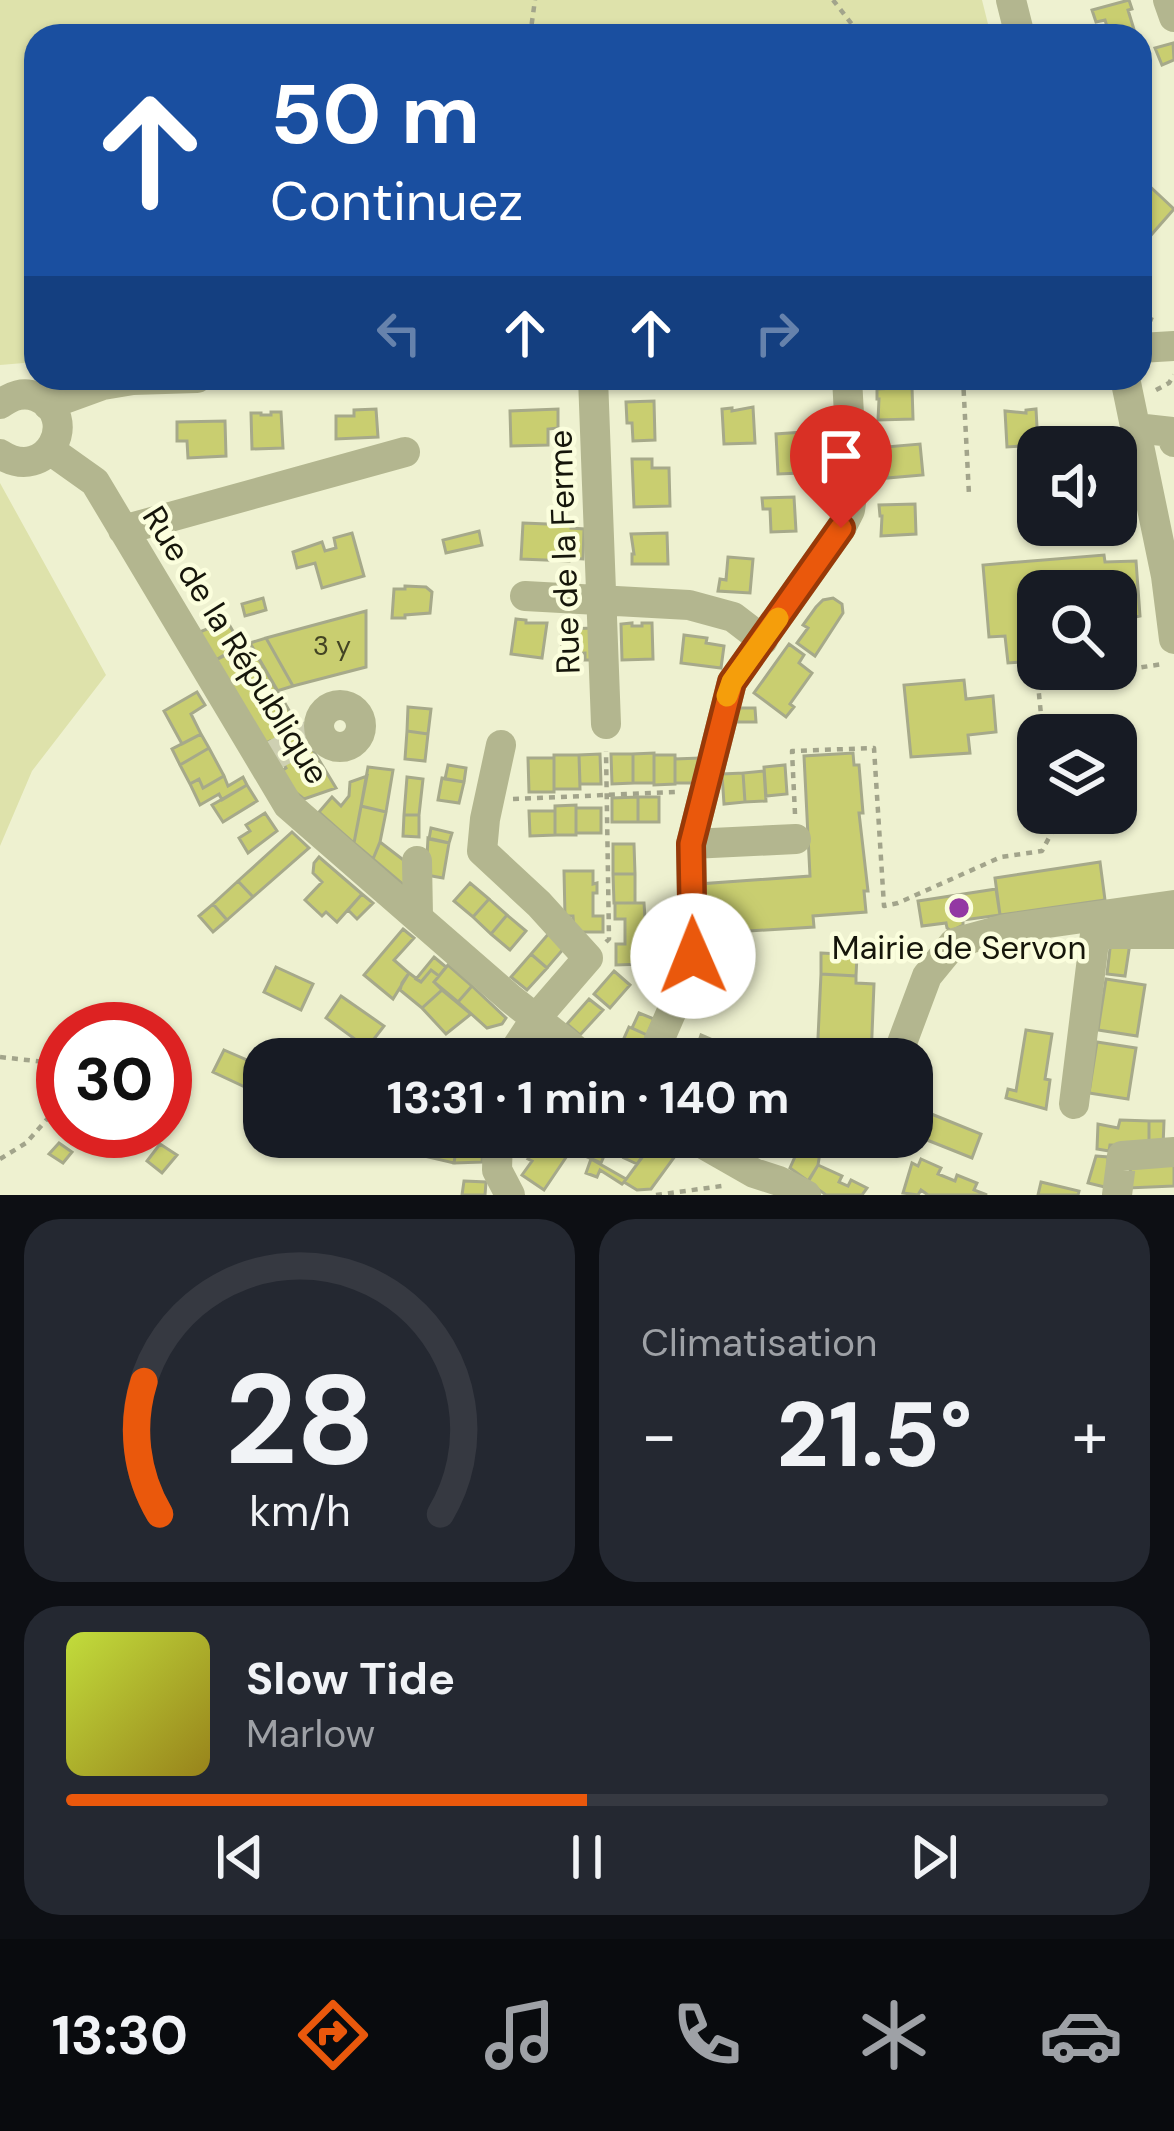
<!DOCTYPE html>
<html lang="fr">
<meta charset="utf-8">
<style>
body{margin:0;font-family:"DM Sans",sans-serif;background:#242831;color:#f1f3f6;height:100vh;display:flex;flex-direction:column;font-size:45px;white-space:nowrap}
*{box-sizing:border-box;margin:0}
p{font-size:39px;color:#9ea1a6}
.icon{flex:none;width:66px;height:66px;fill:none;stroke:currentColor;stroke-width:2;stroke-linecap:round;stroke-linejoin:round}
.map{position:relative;height:1195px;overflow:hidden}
.panel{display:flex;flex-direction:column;gap:24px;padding:24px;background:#0d0f14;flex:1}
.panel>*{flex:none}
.banner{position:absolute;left:24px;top:24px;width:1128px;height:366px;border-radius:36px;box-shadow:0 3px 9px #0004;background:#1a4fa0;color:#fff;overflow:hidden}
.tools{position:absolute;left:1017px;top:426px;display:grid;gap:24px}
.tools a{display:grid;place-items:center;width:120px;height:120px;border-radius:24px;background:#171b24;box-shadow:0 3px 9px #0004;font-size:60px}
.speed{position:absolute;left:36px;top:1002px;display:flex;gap:24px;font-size:60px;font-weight:700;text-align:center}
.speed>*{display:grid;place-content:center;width:156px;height:156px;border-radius:50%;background:#171b24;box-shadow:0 3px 9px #0004;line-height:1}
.speed .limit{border:18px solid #d22;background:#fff;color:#111}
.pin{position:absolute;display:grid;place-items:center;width:102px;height:102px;color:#fff;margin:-123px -51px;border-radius:50% 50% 50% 0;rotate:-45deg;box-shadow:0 0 12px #0007}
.pin .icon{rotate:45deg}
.me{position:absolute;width:132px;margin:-66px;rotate:359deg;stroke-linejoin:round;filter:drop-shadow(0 0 9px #0008)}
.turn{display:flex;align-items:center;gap:42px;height:252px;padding:0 48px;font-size:54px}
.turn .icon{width:156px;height:156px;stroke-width:2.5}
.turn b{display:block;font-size:84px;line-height:102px}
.lanes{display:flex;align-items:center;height:114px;padding:0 48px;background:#0003;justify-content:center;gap:60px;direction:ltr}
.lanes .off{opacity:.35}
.big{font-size:90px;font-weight:700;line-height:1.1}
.panel .widget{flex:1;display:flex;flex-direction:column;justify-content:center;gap:18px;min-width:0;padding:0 42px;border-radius:36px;background:#242831}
.panel .dial{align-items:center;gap:0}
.dial svg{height:312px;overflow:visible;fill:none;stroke:#363941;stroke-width:7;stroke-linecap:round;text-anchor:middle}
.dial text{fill:#f1f3f6;stroke:none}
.song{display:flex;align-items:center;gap:36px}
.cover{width:144px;height:144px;border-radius:18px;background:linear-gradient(135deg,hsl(70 70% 55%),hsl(50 70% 35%))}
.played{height:12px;border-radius:6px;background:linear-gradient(90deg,#ea580c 50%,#363941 50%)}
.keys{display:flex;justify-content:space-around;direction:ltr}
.heat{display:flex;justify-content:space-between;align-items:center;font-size:66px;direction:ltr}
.panel .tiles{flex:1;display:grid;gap:24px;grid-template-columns:1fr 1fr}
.widget:last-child{grid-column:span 2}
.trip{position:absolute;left:243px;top:1038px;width:690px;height:120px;border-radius:36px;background:#171b24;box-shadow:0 3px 9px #0004;font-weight:700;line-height:120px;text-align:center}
.tabs{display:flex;height:192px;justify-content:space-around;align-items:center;background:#090b0e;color:#9ea1a6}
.tabs .icon{width:84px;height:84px}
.tabs .on{color:#ea580c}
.tabs b{font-size:54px;color:#f1f3f6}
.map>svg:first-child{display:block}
.green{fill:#dee2ab}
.building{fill:#c9ce70;stroke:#a6a98a;stroke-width:3}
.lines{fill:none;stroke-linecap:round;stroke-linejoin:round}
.minor-tunnel{stroke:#ced0b2;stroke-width:30;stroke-dasharray:30 15;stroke-linecap:butt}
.path{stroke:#a2a48b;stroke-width:4.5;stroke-dasharray:6 6;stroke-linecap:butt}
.minor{stroke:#b3b68f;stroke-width:30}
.route-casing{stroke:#983908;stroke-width:30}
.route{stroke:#ea580c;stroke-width:21}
.slow{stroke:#f59e0b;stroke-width:21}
.poi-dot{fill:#9338a3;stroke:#fbfedd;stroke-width:4.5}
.labels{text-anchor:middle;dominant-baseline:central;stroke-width:9;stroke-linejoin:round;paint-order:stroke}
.number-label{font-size:27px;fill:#434424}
.street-label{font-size:33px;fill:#16160b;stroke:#fbfedd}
.poi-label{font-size:33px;fill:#16160b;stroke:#fbfedd}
</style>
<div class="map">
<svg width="1174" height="1195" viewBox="0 0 1174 1195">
<rect width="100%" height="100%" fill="#eef1d0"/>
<path class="green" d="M0 0H982L991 36H36V362L0 365Z
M0 483 106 675 32 771 0 846Z"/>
<path class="building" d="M1129 0 1132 9 1128 10 1136 36H1110L1105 20 1096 22 1092 10Z
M1173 43 1174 60 1162 65 1155 48Z
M1143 180 1174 209 1152 234 1140 222V183Z
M912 387 913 419 878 420 879 399H877V389Z
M654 401 655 440 633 441 632 423H627L626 402Z
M753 407 755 443 724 444 722 409 732 408V411Z
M376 409 378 437 336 439V416H354V410Z
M558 409V428L548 429V445L511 446 510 411Z
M1036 409 1038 445 1007 447 1005 411 1026 413V410Z
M271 412H281L283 448 252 449 251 413H261V415H271Z
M225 421 226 456 188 458 187 441H177V422Z
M803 432 805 455H799L801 473 778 474 776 434Z
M1087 432 1088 447H1060L1059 433Z
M920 444 923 475 887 478 889 457H886L885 447Z
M632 459H652V468H669L670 506 634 507Z
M794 497 796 531 771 532 770 509H763L762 498Z
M915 504 916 534 881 536 882 516H880L879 505Z
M523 523 571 525V528L584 529 583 559 569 558V561L521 559Z
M479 531 482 545 446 553 443 540Z
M352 533 364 576 322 588 315 563 297 568 293 552 322 542 325 551 336 548 334 538Z
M667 533 668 564H632V554H634L631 534Z
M1104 555 1105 562 1136 561 1140 616 1135 617V623L1116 625V591H1038V661L1008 663 1005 636 989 637 983 565Z
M728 557 753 559 750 593 718 591 720 579 726 580Z
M405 586 426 587 432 592 430 613 405 615V618H392L394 589H405Z
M263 598 266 610 245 616 242 604Z
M833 598 842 604 843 613 815 656 797 643 808 628 803 625 816 607 823 600Z
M366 611V667L293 686 266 638Z
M516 619 526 620V623H547L542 658 511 654Z
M227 621 241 645 214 661 197 633Z
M632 623V626H642V623H652L653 659 622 660 621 624Z
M596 628V660H585V653L562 654 561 629Z
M684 635 707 638 706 643 724 646 721 668 681 663Z
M266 638 293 686 277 691 250 643Z
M250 643 301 731 274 748 270 741 264 744 214 661Z
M789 644 804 655 799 663 812 673 790 704 794 707 786 717 754 693Z
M964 680 966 699 993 696 996 732 968 735 970 753 911 757 904 685Z
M197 692 205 705 191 714 201 734 182 744 164 711Z
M408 707 431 709 428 734 407 731Z
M737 708H755L756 722H737Z
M304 729 312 743 276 765 268 751Z
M407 731 428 734 425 761 405 759Z
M201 734 209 748 180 765 172 749Z
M310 745 336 788 304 799 294 791 280 772 286 768 282 761Z
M209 748 224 776 203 788 199 779 190 784 180 765Z
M654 753V783H633V754Z
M853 753 854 765H859L863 813H859L868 891H864L866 912 813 916 814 927 733 932V938L702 940 699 884 810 876 804 756Z
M600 754 601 784H580L579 755Z
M611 754H633V783L612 784Z
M554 755H579L580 789H554Z
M654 755H675V784L654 785Z
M528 758H554V792H529Z
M700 758 701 783H675V759Z
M448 765 466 768 464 782 445 779Z
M785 765 787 794 766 796 764 767Z
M368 767 393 770 386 812 361 806Z
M764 771 766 801 745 802 743 773Z
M743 773 745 802 724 804 722 774Z
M224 776 228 786 243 777 247 785 222 800 219 794 200 805 190 784 199 779 203 788Z
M367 776 354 843 319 812 332 797 341 806 349 796 350 782Z
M407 777 423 779 419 815H404Z
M442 778 464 782 459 803 438 800Z
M247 785 257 801 223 822 212 805Z
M638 797V822H612V798Z
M638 797H659V822H638Z
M576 805V835H555V806Z
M361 806 386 812 380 842 373 859 354 843Z
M576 808H601V833H576Z
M529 811H555V835L530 836Z
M265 813 277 831 248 853 239 838 250 831 246 825Z
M404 815H419V837L403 836Z
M431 828 452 833 449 843 429 839Z
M292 832 309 848 253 897 238 881Z
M428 838 449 843 443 878 426 875Z
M380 842 410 865 412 892 373 859Z
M613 844H634L635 874H613Z
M319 857 362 894 337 922 326 912 322 916 305 900 322 882 313 873 314 863Z
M1100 862 1105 900 1000 915 995 878Z
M564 871H593V884L597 883V893H593V916H603V932H574L573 916H565Z
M613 874H635V903H614Z
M238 881 253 897 227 920 213 904Z
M470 883 489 899 473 917 454 901Z
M996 889 1000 915 963 920V925L951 931 947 928 946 923 922 926 918 901Z
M362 894 373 903 357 919 348 910Z
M489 899 507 915 491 934 473 917Z
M615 903H644L645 918H654V949H645V964L616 965V944H625V919H615Z
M213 904 227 920 213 932 199 916Z
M507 915 526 931 510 950 491 934Z
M403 929 414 938 394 960 409 973 393 999 364 975Z
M550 932 566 946 547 968 531 954Z
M1111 940 1130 943 1125 976 1107 974Z
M821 953 857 955 856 976 821 974Z
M531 954 547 968 527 990 511 977Z
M434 957 446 967 439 976 431 970 421 982 416 979Z
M448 965 472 986 458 1002 434 982Z
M276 967 313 984 301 1010 264 992Z
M431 970 439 976 434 982 442 990 422 1008 400 990 402 983 409 973 421 982Z
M614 971 630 985 610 1008 594 994Z
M821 974 856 976V983L874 984 871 1059H817Z
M1106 979 1145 985 1137 1036 1098 1030Z
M472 986 506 1018 502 1024 487 1028 458 1002Z
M442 990 471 1014 446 1034 422 1008Z
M341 996 384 1026 367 1048 326 1018Z
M589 999 603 1010 580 1035 567 1024Z
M639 1013 654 1019 647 1035 632 1028Z
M629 1027 647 1035 637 1059 617 1054Z
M1026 1030 1052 1034 1045 1079 1050 1080 1046 1109 1006 1098 1008 1089 1016 1091Z
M701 1035 713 1040 707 1059H682L691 1040 707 1044 699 1041Z
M1097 1042 1136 1048 1128 1099 1089 1093Z
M224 1050 256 1064 245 1087 213 1072Z
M924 1111 981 1134 972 1158 917 1136Z
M1120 1120 1149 1121V1146L1110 1145 1109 1151 1097 1149 1098 1124 1118 1128Z
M1149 1121H1164L1163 1147 1149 1146Z
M368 1137H419L415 1154Z
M419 1137H458L454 1163 415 1154Z
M458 1137H484L482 1162 454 1163Z
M584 1137H612L601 1163 578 1153Z
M631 1137H657L637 1164 624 1158 637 1141Z
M657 1137H664L681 1148 651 1189 637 1190 624 1182Z
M542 1138 571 1150 544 1190 522 1175 532 1161 528 1159Z
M802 1141 821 1146 818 1165 808 1181 790 1168Z
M59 1143 72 1152 63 1163 49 1154Z
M160 1144 177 1155 162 1173 147 1161Z
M1096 1156 1108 1157 1109 1188 1088 1183Z
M591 1159 626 1179 624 1182 622 1184 600 1170 597 1177 586 1173Z
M921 1159 941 1168 938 1174 955 1181 957 1175 977 1183 974 1190 987 1195H928L921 1190 918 1195 903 1193 912 1163 918 1166Z
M1174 1162V1186L1128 1188 1131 1165Z
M818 1165 842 1176 839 1182 848 1186 851 1180 867 1188 862 1195H826L808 1182Z
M464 1181 486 1182 485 1195H462Z
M1041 1182 1079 1191 1078 1195H1038Z"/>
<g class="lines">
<path class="minor-tunnel" d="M261 762 320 730"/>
<path class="path" d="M833 0 861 36
M530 36 535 0
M1140 315 1153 320
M963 378 969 495
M617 380 685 378
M1156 390 1169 383 1174 375
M1043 735 1038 684 1162 664
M513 799 675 792
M1050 813 1052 832 1095 827
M795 814 792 751 874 748 884 906 898 903 1001 857 1042 851 1052 832
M606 942 609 939 606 751
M0 1057 63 1064
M0 1159 26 1143 63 1101
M656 1195 722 1186"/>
<path class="minor" d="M1011 0 1020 36
M1168 0 1174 17
M1140 348 1174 346
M593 378 606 724
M1125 378 1166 576 1174 639
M0 404C12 396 23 391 37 397 81 416 48 485 0 454
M48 405 103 385 133 380 197 378
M1136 428 1172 432 1174 442
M50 450 95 482 288 805 511 999 587 1059
M123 530 405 452
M525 596 689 605 733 617 763 640
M319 726a21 21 0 1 1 42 0a21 21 0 1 1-42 0Z
M501 745 485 819 482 851 539 904 588 958 536 1018 509 1059
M691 844 796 839
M417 861 418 916
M651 1059 690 969 693 956 691 844 732 682 841 528 850 510 853 489 847 378
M896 1059 927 976 954 943 1005 929 1174 905
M1074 1104 1095 934H1174
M498 1137 497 1170 510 1195
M691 1137 754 1173 779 1181 806 1195
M1117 1195 1122 1156 1174 1152"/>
</g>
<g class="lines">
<defs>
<path id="route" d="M693 956 691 844 732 682 841 528"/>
</defs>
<use href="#route" class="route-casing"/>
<use href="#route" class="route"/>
<path class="slow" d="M727 696 732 682 778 618"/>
</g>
<circle class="poi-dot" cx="959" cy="908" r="12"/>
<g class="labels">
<g class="number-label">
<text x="332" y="645">3 y</text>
</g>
<g class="street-label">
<text transform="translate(564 552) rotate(-92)">Rue de la Ferme</text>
<text transform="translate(236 645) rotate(58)">Rue de la République</text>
</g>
<g class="poi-label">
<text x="959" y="947">Mairie de Servon</text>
</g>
</g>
</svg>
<div class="tools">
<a><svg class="icon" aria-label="sound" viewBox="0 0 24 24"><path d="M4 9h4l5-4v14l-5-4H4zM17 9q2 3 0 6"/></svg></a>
<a><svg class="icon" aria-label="search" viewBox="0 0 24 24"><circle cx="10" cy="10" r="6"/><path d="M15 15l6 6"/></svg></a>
<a><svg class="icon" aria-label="layers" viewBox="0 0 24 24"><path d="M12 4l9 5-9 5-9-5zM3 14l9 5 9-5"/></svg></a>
</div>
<div class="speed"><div class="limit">30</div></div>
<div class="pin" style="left:841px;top:528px;background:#d93025"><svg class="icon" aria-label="arrive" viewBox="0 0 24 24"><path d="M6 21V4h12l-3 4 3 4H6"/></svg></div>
<svg class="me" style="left:693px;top:956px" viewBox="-20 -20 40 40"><circle r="19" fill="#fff"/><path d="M0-13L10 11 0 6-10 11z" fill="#ea580c"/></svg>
<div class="trip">13:31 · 1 min · 140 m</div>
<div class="banner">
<div class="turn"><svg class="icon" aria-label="ahead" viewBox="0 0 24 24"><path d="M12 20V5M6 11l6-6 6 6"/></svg><div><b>50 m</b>Continuez</div></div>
<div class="lanes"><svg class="icon off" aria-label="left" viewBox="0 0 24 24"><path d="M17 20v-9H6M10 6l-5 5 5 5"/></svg><svg class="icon" aria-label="ahead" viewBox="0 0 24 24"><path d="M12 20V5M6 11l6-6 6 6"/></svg><svg class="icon" aria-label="ahead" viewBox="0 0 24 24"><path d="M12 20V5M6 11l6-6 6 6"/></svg><svg class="icon off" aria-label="right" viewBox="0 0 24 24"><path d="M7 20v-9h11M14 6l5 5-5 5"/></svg></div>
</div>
</div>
<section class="panel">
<div class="tiles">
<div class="widget dial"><svg viewBox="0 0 100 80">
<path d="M14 69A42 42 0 1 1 86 69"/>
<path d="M14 69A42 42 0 0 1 10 35" stroke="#ea580c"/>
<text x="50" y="56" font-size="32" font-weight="700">28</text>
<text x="50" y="72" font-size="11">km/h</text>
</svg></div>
<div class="widget"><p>Climatisation</p>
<div class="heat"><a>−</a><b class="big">21.5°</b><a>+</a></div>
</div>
<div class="widget">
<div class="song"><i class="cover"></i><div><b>Slow Tide</b><p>Marlow</p></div></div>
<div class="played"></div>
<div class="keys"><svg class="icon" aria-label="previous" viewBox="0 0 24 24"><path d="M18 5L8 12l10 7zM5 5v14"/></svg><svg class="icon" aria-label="pause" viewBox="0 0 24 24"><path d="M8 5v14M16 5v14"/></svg><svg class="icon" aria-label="next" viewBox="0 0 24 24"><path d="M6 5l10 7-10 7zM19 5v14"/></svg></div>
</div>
</div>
</section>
<nav class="tabs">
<b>13:30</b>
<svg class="icon on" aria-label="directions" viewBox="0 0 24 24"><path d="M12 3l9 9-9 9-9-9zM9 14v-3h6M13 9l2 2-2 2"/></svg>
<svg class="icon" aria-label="music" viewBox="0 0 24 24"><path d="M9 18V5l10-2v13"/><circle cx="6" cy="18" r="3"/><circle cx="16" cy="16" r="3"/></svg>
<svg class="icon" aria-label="phone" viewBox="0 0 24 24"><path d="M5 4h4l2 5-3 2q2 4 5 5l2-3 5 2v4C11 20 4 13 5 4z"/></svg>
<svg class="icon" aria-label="climate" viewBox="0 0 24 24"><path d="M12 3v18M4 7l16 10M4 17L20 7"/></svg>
<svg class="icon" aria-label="car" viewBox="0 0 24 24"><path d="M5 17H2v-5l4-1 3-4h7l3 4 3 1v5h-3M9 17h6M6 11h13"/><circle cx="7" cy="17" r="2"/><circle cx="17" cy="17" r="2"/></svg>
</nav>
